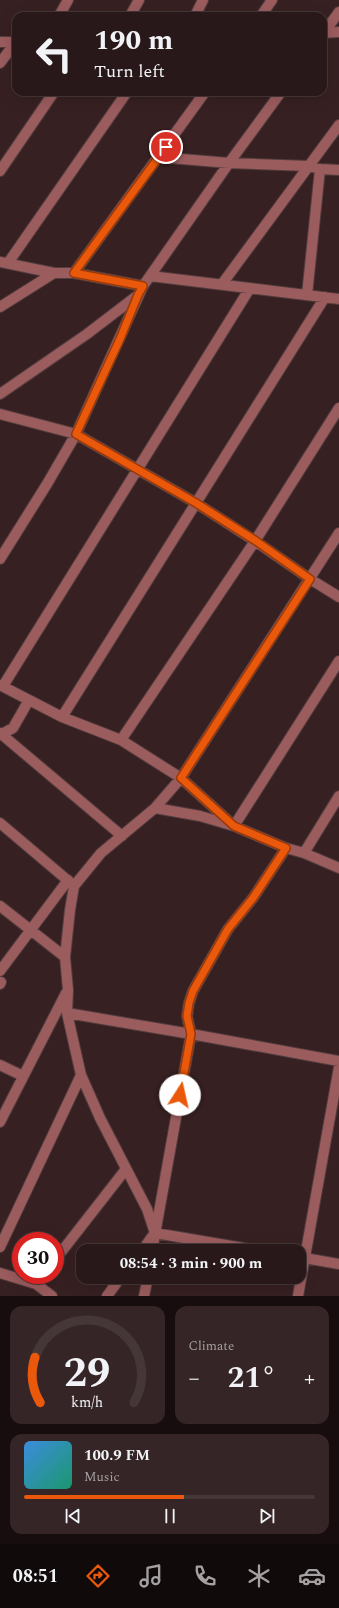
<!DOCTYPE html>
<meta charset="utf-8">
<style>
body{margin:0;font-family:Spectral,serif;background:#352526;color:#f1f3f6;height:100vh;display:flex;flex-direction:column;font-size:15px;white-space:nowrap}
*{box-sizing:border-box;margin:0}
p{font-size:13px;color:#a5a0a2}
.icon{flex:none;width:22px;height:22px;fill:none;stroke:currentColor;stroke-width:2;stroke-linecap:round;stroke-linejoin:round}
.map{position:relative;height:1296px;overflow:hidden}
.drawer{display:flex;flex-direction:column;gap:10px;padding:10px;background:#170d0e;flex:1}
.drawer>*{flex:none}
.banner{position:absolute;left:12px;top:12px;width:315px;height:84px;border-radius:12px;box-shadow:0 4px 16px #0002,0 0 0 1px #453738;background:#291819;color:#f1f3f6;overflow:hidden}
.speed{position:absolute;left:12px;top:1232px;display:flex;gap:8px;font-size:20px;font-weight:700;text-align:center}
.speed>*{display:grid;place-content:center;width:52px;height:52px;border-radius:50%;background:#291819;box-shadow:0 4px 16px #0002,0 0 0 1px #453738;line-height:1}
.speed .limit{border:6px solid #d22;background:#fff;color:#111}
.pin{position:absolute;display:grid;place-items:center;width:34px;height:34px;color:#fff;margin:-17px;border:2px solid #fff;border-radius:50%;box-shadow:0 1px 4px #0007}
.me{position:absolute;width:44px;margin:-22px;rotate:10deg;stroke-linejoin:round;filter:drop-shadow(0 0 3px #0008)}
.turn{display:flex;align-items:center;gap:14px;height:84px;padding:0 16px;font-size:18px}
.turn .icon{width:52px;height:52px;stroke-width:2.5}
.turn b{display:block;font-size:28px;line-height:34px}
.big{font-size:30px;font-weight:700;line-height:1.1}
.drawer .widget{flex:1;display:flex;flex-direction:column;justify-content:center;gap:6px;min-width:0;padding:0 14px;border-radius:12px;background:#352526}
.drawer .dial{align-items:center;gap:0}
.dial svg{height:104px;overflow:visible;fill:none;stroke:#453738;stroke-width:7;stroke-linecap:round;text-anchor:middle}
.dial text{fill:#f1f3f6;stroke:none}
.song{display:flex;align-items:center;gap:12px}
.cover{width:48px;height:48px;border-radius:6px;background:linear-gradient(135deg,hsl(210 70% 55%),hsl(160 70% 35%))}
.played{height:4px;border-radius:2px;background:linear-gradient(90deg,#ea580c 55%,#453738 55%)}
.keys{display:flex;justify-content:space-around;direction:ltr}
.heat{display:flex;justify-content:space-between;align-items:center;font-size:22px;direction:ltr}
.drawer .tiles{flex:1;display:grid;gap:10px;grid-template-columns:1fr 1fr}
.widget:last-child{grid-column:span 2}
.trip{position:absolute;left:76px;top:1244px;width:230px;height:40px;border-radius:12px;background:#291819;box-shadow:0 4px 16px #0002,0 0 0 1px #453738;font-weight:700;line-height:40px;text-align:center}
.tabs{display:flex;height:64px;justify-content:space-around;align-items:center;background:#100a0a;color:#a5a0a2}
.tabs .icon{width:28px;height:28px}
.tabs .current{color:#ea580c}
.tabs b{font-size:18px;color:#f1f3f6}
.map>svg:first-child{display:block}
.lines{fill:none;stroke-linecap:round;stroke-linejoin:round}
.street-casing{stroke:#523c3d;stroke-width:12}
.street{stroke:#9b5c5e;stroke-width:10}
.route-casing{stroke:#983908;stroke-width:10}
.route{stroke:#ea580c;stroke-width:7}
</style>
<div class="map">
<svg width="339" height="1296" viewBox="0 0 339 1296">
<rect width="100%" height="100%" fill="#372021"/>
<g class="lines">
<defs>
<path id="street" d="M59 16 68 0
M130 16 139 0
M195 16 203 0
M261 16 272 0
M323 33 339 32
M323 34 339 12
M0 42H16
M0 63 16 42
M158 157 229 163 308 166 320 169 339 170
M0 171 54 92
M0 262 54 273H74L143 286
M8 263 127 92
M74 273 205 92
M150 276 339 299
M222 284 339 125
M307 295 320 169
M0 307 54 273
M0 394 87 334 138 295
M0 414 76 434 196 503 255 541 310 579 339 597
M0 559 47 484 76 434 143 286 229 163 281 92
M0 685 62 717 121 740 181 778 234 826 286 848 304 853 339 868
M3 686 250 288
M62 717 325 297
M0 733 122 836
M0 735 13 728 29 700
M121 740 255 541 339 408
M155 808 200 816 234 826 339 661
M0 823 72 884
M304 853 339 796
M0 906 65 957
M0 971 68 880
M0 984 1 982
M67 1013 191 1034 339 1061
M0 1065 23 1076
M0 1122 66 993
M155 1233 261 1251
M0 1247 81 1075
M142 1251 151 1238 155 1233 147 1209 100 1118 81 1075 67 1013 68 990 65 957 70 910 74 886 101 853 155 808 181 778 339 533
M152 1251 191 1034 187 1016 189 1003 193 991 228 929 253 898 286 848
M299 1257 339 1264
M55 1260 126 1169
M0 1273 36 1284 52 1296
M36 1284 43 1275
M107 1296 121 1277
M144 1296 148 1277
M298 1296 339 1067"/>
</defs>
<use href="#street" class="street-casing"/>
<use href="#street" class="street"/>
</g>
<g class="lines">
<defs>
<path id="route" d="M166 147 74 273 143 286 138 295 120 339 76 434 196 503 256 541 310 579 181 778 234 826 286 848 253 898 228 929 193 991 189 1003 187 1016 191 1034 180 1095"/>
</defs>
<use href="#route" class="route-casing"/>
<use href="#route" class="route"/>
</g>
</svg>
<div class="speed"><div class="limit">30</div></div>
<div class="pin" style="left:166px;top:147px;background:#d93025"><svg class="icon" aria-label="arrive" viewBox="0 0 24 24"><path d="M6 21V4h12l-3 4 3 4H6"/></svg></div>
<svg class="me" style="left:180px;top:1095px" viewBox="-20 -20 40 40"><circle r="19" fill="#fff"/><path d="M0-13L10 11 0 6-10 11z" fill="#ea580c"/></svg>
<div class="trip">08:54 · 3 min · 900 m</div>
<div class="banner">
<div class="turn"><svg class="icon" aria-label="left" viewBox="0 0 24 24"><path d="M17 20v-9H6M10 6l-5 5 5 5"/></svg><div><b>190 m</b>Turn left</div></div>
</div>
</div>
<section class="drawer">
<div class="tiles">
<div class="widget dial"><svg viewBox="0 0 100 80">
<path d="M14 69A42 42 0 1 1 86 69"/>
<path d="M14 69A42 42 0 0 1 10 34" stroke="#ea580c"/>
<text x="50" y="56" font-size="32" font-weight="700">29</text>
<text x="50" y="72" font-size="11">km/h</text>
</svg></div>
<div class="widget"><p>Climate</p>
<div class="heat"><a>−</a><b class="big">21°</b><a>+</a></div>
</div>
<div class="widget">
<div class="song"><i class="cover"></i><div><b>100.9 FM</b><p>Music</p></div></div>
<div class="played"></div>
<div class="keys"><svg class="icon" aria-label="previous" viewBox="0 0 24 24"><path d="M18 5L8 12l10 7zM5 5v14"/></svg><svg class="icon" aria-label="pause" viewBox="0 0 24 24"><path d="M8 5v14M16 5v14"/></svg><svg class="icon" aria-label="next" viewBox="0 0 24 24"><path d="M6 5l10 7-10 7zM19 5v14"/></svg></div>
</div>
</div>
</section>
<nav class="tabs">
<b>08:51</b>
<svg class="icon current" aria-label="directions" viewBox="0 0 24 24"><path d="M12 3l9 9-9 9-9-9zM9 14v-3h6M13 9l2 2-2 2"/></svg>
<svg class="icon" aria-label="music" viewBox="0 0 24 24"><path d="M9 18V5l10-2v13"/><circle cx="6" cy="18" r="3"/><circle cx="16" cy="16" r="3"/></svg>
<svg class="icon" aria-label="phone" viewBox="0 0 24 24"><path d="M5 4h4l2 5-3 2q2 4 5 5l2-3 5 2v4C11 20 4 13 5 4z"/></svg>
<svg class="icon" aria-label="climate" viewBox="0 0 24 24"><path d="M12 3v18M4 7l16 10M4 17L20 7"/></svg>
<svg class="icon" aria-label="car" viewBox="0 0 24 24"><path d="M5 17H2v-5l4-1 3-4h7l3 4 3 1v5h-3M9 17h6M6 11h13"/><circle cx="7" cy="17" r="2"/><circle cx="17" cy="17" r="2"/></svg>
</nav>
